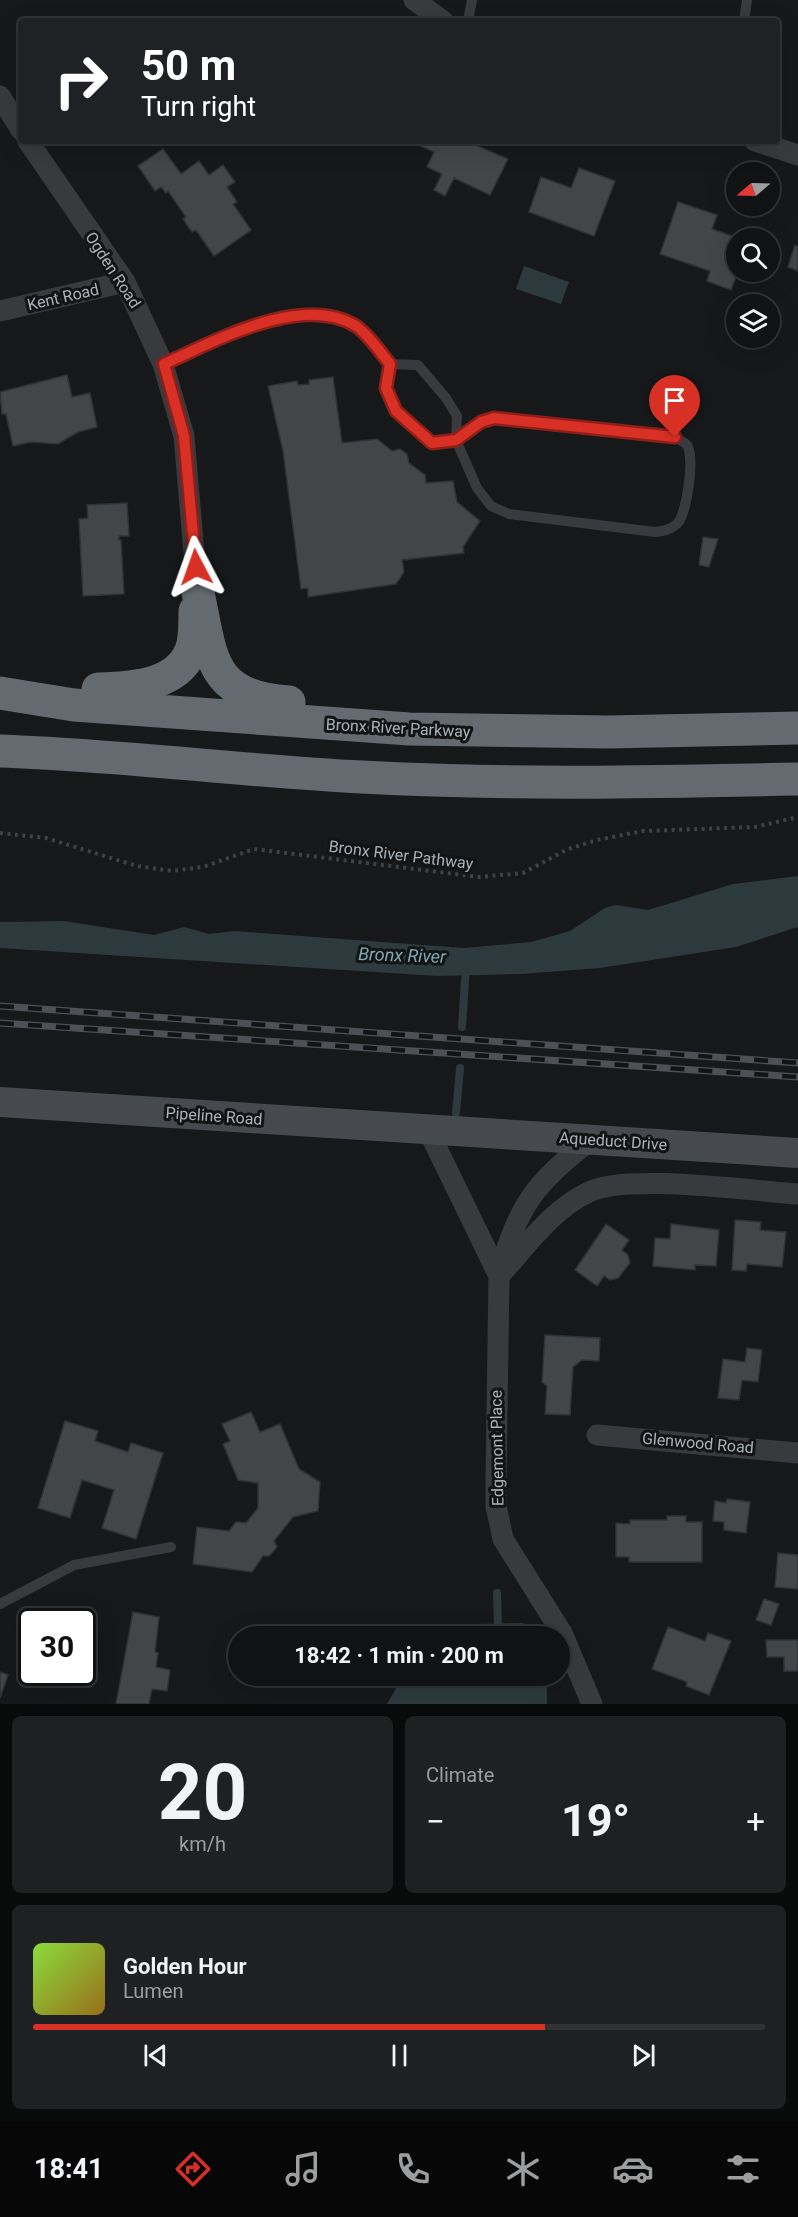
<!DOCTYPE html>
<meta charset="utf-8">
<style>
body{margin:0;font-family:Roboto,sans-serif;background:#1e2021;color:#f1f3f6;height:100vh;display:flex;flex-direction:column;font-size:22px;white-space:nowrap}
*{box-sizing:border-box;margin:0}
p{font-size:20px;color:#9c9ea0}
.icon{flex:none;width:33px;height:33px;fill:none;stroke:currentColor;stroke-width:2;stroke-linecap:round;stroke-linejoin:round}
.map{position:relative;height:1704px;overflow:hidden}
.details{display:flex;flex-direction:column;gap:12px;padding:12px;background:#090a0a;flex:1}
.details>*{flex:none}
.banner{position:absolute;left:18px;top:18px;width:762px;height:126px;border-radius:6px;box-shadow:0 6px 24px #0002,0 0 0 2px #303233;background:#202124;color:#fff;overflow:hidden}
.needle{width:39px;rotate:251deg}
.tools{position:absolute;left:726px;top:162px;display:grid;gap:12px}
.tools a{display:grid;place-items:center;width:54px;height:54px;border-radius:50%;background:#111213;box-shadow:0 6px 24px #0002,0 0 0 2px #303233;font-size:30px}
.speed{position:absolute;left:18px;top:1608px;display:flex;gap:12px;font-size:30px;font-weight:700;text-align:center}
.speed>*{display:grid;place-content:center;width:78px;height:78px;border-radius:50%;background:#111213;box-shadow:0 6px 24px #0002,0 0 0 2px #303233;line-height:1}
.speed .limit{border:3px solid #111;border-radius:9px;background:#fff;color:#111}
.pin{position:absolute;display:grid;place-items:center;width:51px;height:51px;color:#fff;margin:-62px -26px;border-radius:50% 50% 50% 0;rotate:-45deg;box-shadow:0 0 6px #0007}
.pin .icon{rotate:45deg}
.me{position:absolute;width:66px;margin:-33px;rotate:356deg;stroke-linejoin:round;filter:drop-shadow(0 0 4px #0008)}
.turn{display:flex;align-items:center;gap:21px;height:126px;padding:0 24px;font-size:27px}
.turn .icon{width:78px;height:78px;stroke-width:2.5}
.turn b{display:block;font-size:42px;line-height:51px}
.big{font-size:45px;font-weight:700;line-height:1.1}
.details .tile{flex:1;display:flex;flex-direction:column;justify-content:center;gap:9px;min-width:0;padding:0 21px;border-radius:9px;background:#1e2021}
.details .dial{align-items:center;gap:0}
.dial b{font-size:78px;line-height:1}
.song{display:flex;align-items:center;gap:18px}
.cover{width:72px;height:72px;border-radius:9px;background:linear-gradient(135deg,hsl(90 70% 55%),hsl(40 70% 35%))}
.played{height:6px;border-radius:3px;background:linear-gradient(90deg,#d93025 70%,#303233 70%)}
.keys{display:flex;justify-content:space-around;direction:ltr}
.heat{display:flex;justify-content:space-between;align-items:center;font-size:33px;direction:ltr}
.details .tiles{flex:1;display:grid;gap:12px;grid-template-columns:1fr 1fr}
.tile:last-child{grid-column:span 2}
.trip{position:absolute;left:228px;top:1626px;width:342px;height:60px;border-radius:30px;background:#111213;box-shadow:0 6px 24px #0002,0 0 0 2px #303233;font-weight:700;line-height:60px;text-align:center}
.menu{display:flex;height:96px;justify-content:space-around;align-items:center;background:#070708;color:#9c9ea0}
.menu .icon{width:42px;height:42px}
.menu .on{color:#d93025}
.menu b{font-size:27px;color:#f1f3f6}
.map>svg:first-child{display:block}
.water{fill:#2d3a3d}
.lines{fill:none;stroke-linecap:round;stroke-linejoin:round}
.stream{stroke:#2d3a3d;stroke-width:8}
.building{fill:#434649;stroke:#313235;stroke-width:1.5}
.path{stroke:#3e4245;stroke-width:4;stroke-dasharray:3 4.5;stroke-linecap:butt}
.lane{stroke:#383a3e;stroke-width:10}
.street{stroke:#383a3e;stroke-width:21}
.secondary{stroke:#464a4e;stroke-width:30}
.highway{stroke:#646a6f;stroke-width:33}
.rail-casing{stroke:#4d5155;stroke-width:7}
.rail{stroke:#121314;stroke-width:4.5;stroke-dasharray:14;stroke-linecap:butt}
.route-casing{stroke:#8d1f18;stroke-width:15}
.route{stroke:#d93025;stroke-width:10}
.labels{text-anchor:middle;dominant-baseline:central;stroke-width:6;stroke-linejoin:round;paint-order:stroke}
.street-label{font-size:16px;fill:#a9b2b9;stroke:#121314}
.water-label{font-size:18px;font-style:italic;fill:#80a7b4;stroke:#121314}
</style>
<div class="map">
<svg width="798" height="1704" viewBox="0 0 798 1704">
<rect width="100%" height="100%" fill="#171819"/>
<path class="water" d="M524 266 569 282 561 304 516 289Z
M798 876V927L736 947 600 968 521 974 437 976 0 948V922L64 921 154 935 184 927 209 934 235 931 464 948 531 942 570 931 605 908 616 905 648 910 733 884Z
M523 1623 530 1636H429L437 1625Z
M403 1676H547V1704H387Z"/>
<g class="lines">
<path class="stream" d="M462 1027 466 965
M456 1113 460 1068
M497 1593 498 1624"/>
</g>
<path class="building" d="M418 141H466L508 159 490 195 454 178 445 196 434 190 442 174 427 167 434 152 416 144Z
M163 149 181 174 199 161 209 175 223 165 235 182 227 187 237 202 233 204 251 230 214 256 196 230 192 232 183 219 186 217 168 191 166 193 161 187 155 191 138 166Z
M579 168 615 181 594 236 529 212 541 177 571 188Z
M678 202 717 215 712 229 738 238 734 273 737 274 731 290 707 281 710 271 660 254Z
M795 245 798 247V271L788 267Z
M67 375 72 397 90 393 97 427 78 432 58 444 31 442 13 446 6 414H2L0 392Z
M333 377 342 443 377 439 392 451 400 449 407 454 409 463 425 475 426 483 453 481 457 502 480 521 463 547 464 553 402 560 404 572 396 584 308 597V588L301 589 283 451 268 386 297 381 298 385 309 384V380Z
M127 503 129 536H119V540H121L124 594 83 596 79 519 88 518 87 505Z
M703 537 718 539 709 567 699 565Z
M735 1220 761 1222 760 1230 786 1232 782 1267 747 1264 746 1271 732 1270Z
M606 1224 629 1240 622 1250 628 1255 630 1263 618 1278 610 1280 604 1276 597 1286 575 1270Z
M671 1224 719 1230 716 1266 695 1265V1270L653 1266 655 1238 670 1239Z
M545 1335 600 1338 599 1361 582 1360 573 1367 570 1415 545 1414 547 1386 542 1382Z
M747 1348 762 1350 758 1382 742 1380 739 1400 718 1398 723 1359 745 1362Z
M251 1412 260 1432 280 1424 299 1469 320 1482 318 1511 293 1517 274 1541 277 1547 269 1556H263L252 1572 193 1564 197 1527 229 1531 236 1522 246 1523 258 1508V1483L238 1480 223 1444 230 1441 222 1424Z
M65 1421 98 1431 95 1441 128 1452 131 1443 163 1453 136 1539 102 1528 114 1490 82 1480 70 1518 38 1508Z
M727 1499 750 1502 746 1533 724 1530V1522L713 1521 715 1501 726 1503Z
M667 1516H686V1522H702V1562H629V1557H616V1523L630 1524V1520H667Z
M778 1553 798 1555V1589L775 1587Z
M764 1599 779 1604 771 1625 756 1620Z
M133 1612 159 1617 155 1652 158 1653 156 1667 170 1670 167 1691 152 1689 149 1704H116Z
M668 1627 705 1641 708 1633 731 1641 709 1695 686 1686 687 1682 652 1669Z
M766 1640H798V1671H784V1657H767Z
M0 1672 8 1675 0 1698Z"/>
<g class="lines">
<path class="path" d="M0 833 46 838 137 866 172 871 203 867 254 849 479 877 523 873 568 849 597 840 643 831 755 827 798 817"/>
<path class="lane" d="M468 21 472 0
M744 21 747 0
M163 364C215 341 302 293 356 326 369 334 380 352 391 364L418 365 446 398 457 416 456 440 477 488 491 506 509 514 655 532C664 531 670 530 677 524 687 514 695 457 687 445 684 442 678 439 675 437L494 418 481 422 456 440 432 443 396 411 386 388 391 364
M0 1604 74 1565 171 1547"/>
<path class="street" d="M414 0 443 21
M0 96 21 130
M28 141 125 282 163 364 184 436 197 588
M755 141 798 155
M0 311 125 282
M428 1130 499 1276C526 1247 552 1209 589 1192 626 1173 751 1191 798 1194
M591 1140C535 1182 516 1208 499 1276L496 1481V1506L503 1539 562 1633 592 1704
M597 1435 798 1453"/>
<path class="secondary" d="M0 1102 798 1153"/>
<path class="highway" d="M197 588C212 655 207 697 289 702
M98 689C132 688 183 686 193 644 195 633 195 621 195 611
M0 693 74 705 409 729 608 732 798 728
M0 751C121 755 241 771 362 777 508 785 653 782 798 779"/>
<defs>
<path id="rail" d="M0 1006 798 1063
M0 1023 798 1077"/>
</defs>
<use href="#rail" class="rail-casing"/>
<use href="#rail" class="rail"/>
</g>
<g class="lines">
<defs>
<path id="route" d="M196 567 184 436 164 364C215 341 302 293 356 326 369 335 380 352 390 364L386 388 396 411 432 443 456 440 481 422 494 418 675 437"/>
</defs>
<use href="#route" class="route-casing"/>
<use href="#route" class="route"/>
</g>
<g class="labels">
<g class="street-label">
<text transform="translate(113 270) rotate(57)">Ogden Road</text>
<text transform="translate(63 297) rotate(-13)">Kent Road</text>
<text transform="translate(398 728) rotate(3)">Bronx River Parkway</text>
<text transform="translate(401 855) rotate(7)">Bronx River Pathway</text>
<text transform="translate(214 1116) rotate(4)">Pipeline Road</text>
<text transform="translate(613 1141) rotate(4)">Aqueduct Drive</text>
<text transform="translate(698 1443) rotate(5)">Glenwood Road</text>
<text transform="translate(497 1448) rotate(-91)">Edgemont Place</text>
</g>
<g class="water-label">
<text transform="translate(402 955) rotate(2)">Bronx River</text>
</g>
</g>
</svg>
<div class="tools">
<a><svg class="needle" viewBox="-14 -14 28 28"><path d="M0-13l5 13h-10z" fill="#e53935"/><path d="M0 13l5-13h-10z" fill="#9c9ea0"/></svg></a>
<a><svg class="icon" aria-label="search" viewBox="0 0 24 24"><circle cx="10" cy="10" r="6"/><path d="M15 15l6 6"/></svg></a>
<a><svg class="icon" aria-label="layers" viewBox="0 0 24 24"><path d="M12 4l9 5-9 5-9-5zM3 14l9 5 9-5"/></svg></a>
</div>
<div class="speed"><div class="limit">30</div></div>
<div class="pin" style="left:675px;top:437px;background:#d93025"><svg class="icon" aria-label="arrive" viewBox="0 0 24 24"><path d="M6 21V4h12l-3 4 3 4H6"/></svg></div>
<svg class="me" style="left:196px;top:567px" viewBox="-20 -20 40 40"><path d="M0-17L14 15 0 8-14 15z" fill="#d93025" stroke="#fff" stroke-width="4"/></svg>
<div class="trip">18:42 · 1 min · 200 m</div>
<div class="banner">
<div class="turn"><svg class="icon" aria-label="right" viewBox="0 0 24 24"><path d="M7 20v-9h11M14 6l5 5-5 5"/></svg><div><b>50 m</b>Turn right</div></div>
</div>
</div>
<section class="details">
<div class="tiles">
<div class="tile dial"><b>20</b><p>km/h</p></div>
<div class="tile"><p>Climate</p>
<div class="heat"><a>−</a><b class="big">19°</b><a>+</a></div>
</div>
<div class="tile">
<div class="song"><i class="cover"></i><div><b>Golden Hour</b><p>Lumen</p></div></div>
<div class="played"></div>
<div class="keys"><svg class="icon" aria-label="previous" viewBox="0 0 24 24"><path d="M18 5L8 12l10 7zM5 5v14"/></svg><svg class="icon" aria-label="pause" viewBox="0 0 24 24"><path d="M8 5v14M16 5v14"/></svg><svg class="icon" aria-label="next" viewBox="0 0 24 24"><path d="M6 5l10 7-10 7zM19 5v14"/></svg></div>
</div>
</div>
</section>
<nav class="menu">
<b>18:41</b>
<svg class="icon on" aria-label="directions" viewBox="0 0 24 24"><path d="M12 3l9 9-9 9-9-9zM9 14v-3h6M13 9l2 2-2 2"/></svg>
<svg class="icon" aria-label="music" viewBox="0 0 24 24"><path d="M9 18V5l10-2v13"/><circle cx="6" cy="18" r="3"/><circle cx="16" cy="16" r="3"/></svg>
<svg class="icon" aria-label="phone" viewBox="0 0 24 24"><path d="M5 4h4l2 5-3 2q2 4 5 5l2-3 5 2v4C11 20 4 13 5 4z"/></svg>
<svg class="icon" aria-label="climate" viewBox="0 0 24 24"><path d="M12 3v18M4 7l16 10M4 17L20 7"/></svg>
<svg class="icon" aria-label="car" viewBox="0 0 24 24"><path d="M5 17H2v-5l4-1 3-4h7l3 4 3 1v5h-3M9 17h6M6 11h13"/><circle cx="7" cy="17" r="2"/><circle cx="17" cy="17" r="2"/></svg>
<svg class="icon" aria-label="filters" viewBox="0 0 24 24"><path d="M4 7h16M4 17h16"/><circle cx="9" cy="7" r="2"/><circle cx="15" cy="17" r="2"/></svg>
</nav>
